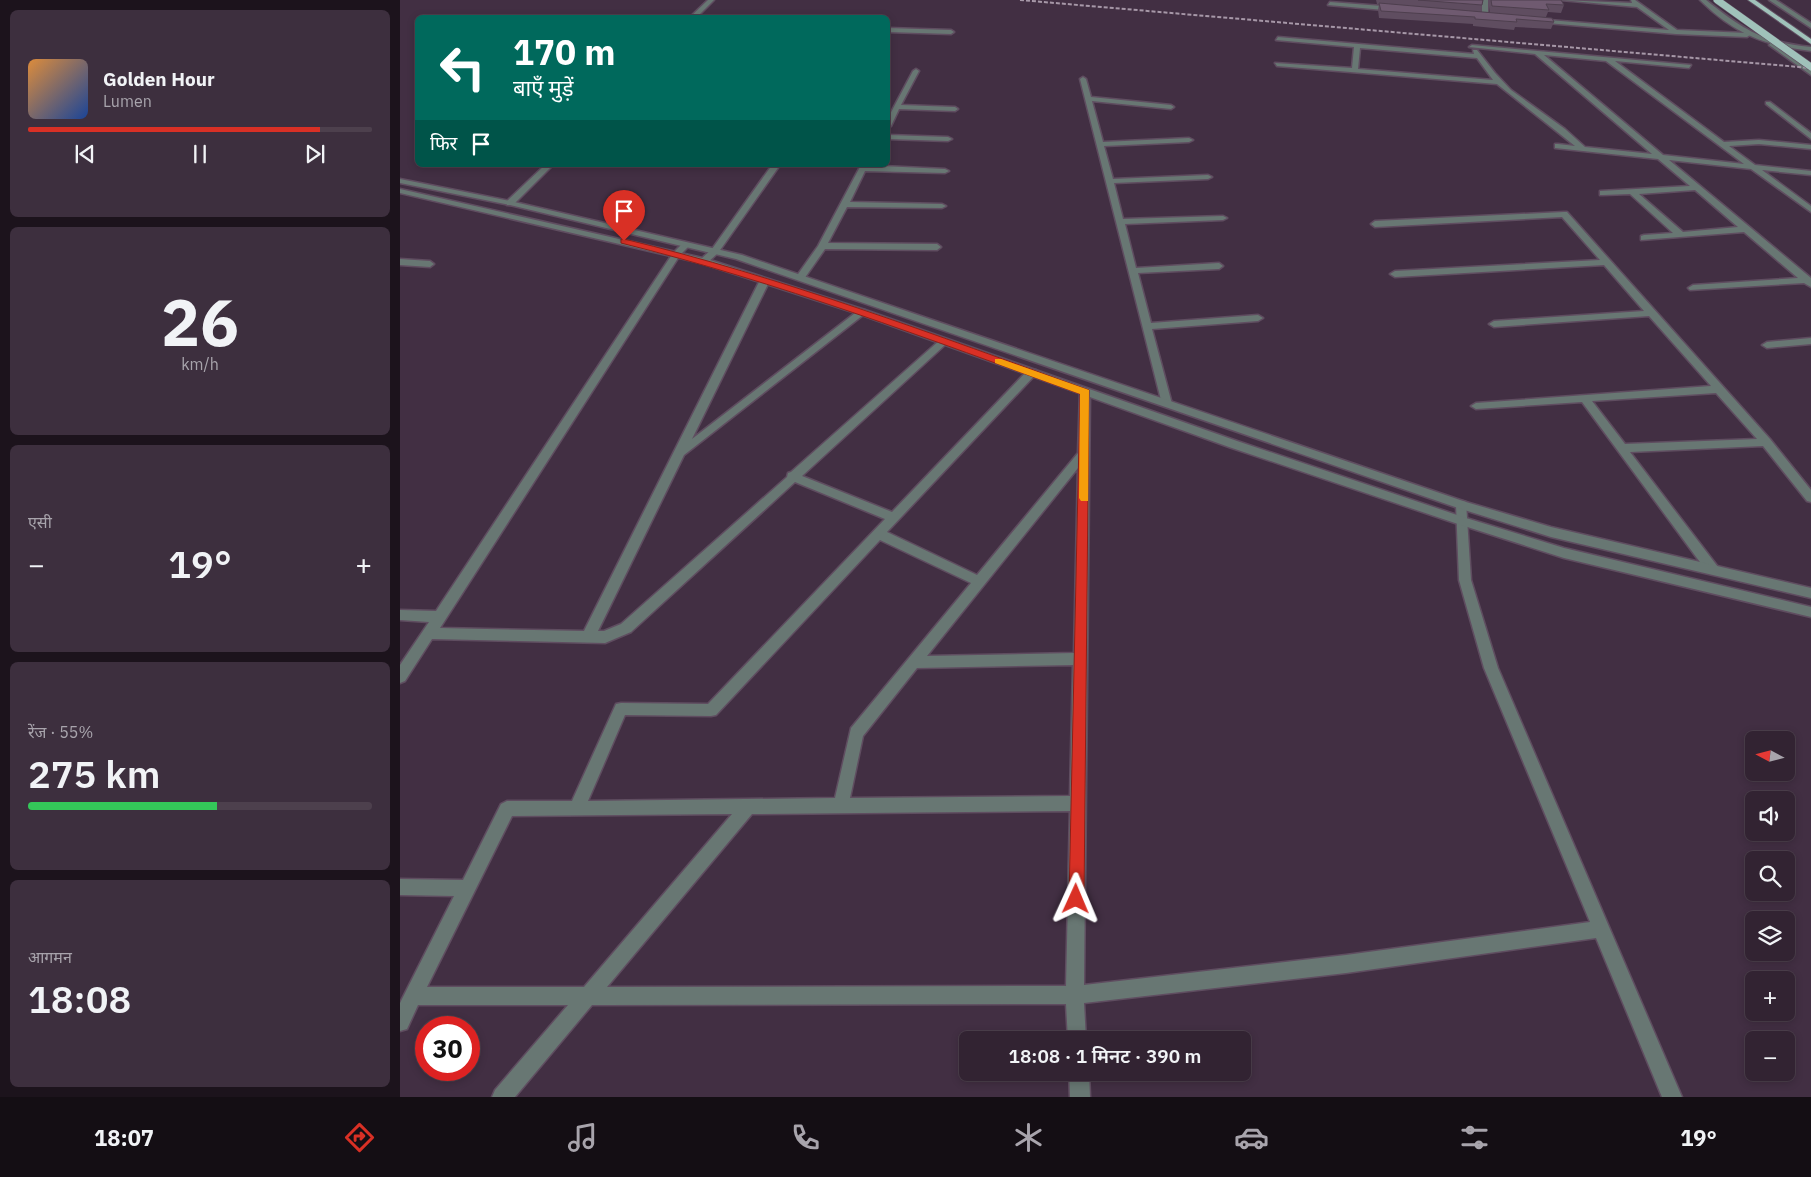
<!DOCTYPE html>
<html lang="hi">
<meta charset="utf-8">
<style>
body{margin:0;font-family:"IBM Plex Sans","Noto Sans Devanagari",sans-serif;background:#3d2f3e;color:#f1f3f6;height:100vh;display:flex;flex-direction:column;font-size:19px;white-space:nowrap}
*{box-sizing:border-box;margin:0}
p{font-size:16px;color:#a8a4ac}
.icon{flex:none;width:28px;height:28px;fill:none;stroke:currentColor;stroke-width:2;stroke-linecap:round;stroke-linejoin:round}
.map{position:relative;flex:1;overflow:hidden}
.panel{display:flex;flex-direction:column;gap:10px;padding:10px;background:#1c131c;width:400px}
.panel>*{flex:none}
.top-card{position:absolute;left:15px;top:15px;width:475px;height:152px;border-radius:8px;box-shadow:0 2px 8px #0003,0 0 0 1px #4d404d;background:#00695c;color:#fff;overflow:hidden}
.needle{width:32px;rotate:277deg}
.controls{position:absolute;left:1345px;top:731px;display:grid;gap:10px}
.controls a{display:grid;place-items:center;width:50px;height:50px;border-radius:8px;background:#322332;box-shadow:0 2px 8px #0003,0 0 0 1px #4d404d;font-size:25px}
.speed{position:absolute;left:15px;top:1016px;display:flex;gap:10px;font-size:25px;font-weight:700;text-align:center}
.speed>*{display:grid;place-content:center;width:65px;height:65px;border-radius:50%;background:#322332;box-shadow:0 2px 8px #0003,0 0 0 1px #4d404d;line-height:1}
.speed .limit{border:8px solid #d22;background:#fff;color:#111}
.pin{position:absolute;display:grid;place-items:center;width:42px;height:42px;color:#fff;margin:-51px -21px;border-radius:50% 50% 50% 0;rotate:-45deg;box-shadow:0 0 5px #0007}
.pin .icon{rotate:45deg}
.me{position:absolute;width:55px;margin:-28px;rotate:1deg;stroke-linejoin:round;filter:drop-shadow(0 0 4px #0008)}
.turn{display:flex;align-items:center;gap:18px;height:105px;padding:0 15px;font-size:22px}
.turn .icon{width:65px;height:65px;stroke-width:2.5}
.turn b{display:block;font-size:35px;line-height:42px}
.then{display:flex;align-items:center;height:48px;padding:0 15px;background:#0003;gap:10px;font-size:19px}
.big{font-size:38px;font-weight:600;line-height:1.1}
.panel .tile{flex:1;display:flex;flex-direction:column;justify-content:center;gap:8px;min-width:0;padding:0 18px;border-radius:8px;background:#3d2f3e}
.panel .dial{align-items:center;gap:0}
.dial b{font-size:65px;line-height:1}
.song{display:flex;align-items:center;gap:15px}
.cover{width:60px;height:60px;border-radius:8px;background:linear-gradient(135deg,hsl(30 70% 55%),hsl(220 70% 35%))}
.played{height:5px;border-radius:2px;background:linear-gradient(90deg,#d93025 85%,#4d404d 85%)}
.keys{display:flex;justify-content:space-around;direction:ltr}
.heat{display:flex;justify-content:space-between;align-items:center;font-size:28px;direction:ltr}
.charge{height:8px;border-radius:4px;background:linear-gradient(90deg,#34c759 55%,#4d404d 0)}
.trip{position:absolute;left:559px;top:1031px;width:292px;height:50px;border-radius:8px;background:#322332;box-shadow:0 2px 8px #0003,0 0 0 1px #4d404d;font-weight:600;line-height:50px;text-align:center}
.tab-bar{display:flex;height:80px;justify-content:space-around;align-items:center;background:#140e14;color:#a8a4ac}
.tab-bar .icon{width:35px;height:35px}
.tab-bar .selected{color:#d93025}
.tab-bar b{font-size:22px;color:#f1f3f6}
main{display:flex;flex:1;min-height:0}
.map>svg:first-child{display:block}
.lines{fill:none;stroke-linecap:round;stroke-linejoin:round}
.minor-casing{stroke:#5f4d60;stroke-width:3}
.tertiary-casing{stroke:#5f4d60;stroke-width:3}
.trunk-casing{stroke:#5f4d60;stroke-width:2}
.minor{fill:#687773;fill-rule:evenodd}
.tertiary{fill:#687773;fill-rule:evenodd}
.trunk{fill:#a0c2ba;fill-rule:evenodd}
.rail{stroke:#a798a8;stroke-width:2;stroke-dasharray:4 2;stroke-linecap:butt}
.trunk-bridge-casing{stroke:#5f4d60;stroke-width:8;stroke-linecap:butt}
.trunk-bridge{stroke:#a0c2ba;stroke-width:7}
.wall{fill:#5f4d60}
.building{fill:#6f5a70;stroke:#4e3f4e}
.route{fill:#d93025;stroke:#8d1f18}
.slow{fill:#f59e0b}
</style>
<main>
<section class="panel">
<div class="tile">
<div class="song"><i class="cover"></i><div><b>Golden Hour</b><p>Lumen</p></div></div>
<div class="played"></div>
<div class="keys"><svg class="icon" aria-label="previous" viewBox="0 0 24 24"><path d="M18 5L8 12l10 7zM5 5v14"/></svg><svg class="icon" aria-label="pause" viewBox="0 0 24 24"><path d="M8 5v14M16 5v14"/></svg><svg class="icon" aria-label="next" viewBox="0 0 24 24"><path d="M6 5l10 7-10 7zM19 5v14"/></svg></div>
</div>
<div class="tile dial"><b>26</b><p>km/h</p></div>
<div class="tile"><p>एसी</p>
<div class="heat"><a>−</a><b class="big">19°</b><a>+</a></div>
</div>
<div class="tile"><p>रेंज · 55%</p><b class="big">275 km</b><div class="charge"></div></div>
<div class="tile"><p>आगमन</p><b class="big">18:08</b></div>
</section>
<div class="map">
<svg width="1411" height="1097" viewBox="0 0 1411 1097">
<rect width="100%" height="100%" fill="#422f43"/>
<g class="lines">
<defs>
<path id="minor" d="M308 0H314L296 18H289Z
M1082 0H1088V16L1085 18 1082 16Z
M1161 0 1232 3 1231 0H1235L1277 30 1347 33 1350 35 1347 37 1276 34 1135 22 1137 19 1269 30 1237 7Z
M930 2 995 7 998 9 995 11 928 5Z
M488 28 551 30 554 32 551 34 488 32Z
M878 37 1074 54 1073 50H1077L1095 73 1111 90 1165 129 1185 147 1252 154 1135 54 1069 47 1072 45 1291 65 1289 68 1215 61 1324 142 1359 140 1411 145V149L1359 144 1329 146 1355 165 1411 171V175L1362 170 1411 206V212L1351 169 1269 160 1411 278V287L1404 283 1290 290 1288 288 1293 285 1398 278 1344 232 1241 240V236L1244 235 1273 233 1230 194 1203 195H1200V191L1290 186 1258 159 1155 148V144H1158L1175 146 1097 84 877 66 875 63 952 68 954 47 876 40ZM960 48 1077 58 1093 80 958 69ZM1144 55 1206 61 1344 164 1263 155ZM1295 190 1338 227 1283 232 1239 194Z
M1371 42 1411 70V75L1369 45Z
M516 69 519 71 501 105 555 107 558 109 555 111 499 109 491 126H488V118L513 71Z
M683 77 686 79 691 97 771 105 774 107 771 109 692 101 703 142 789 138 793 140 789 142 704 146 713 179 808 175 812 177 808 179 714 183 723 219 823 216 827 218 823 220 725 224 736 268 819 263 823 266 819 269 738 273 751 323 858 315 863 318 858 321 752 329 772 404 767 407 762 404 680 79Z
M1366 102H1370L1411 133V139L1366 104Z
M488 135 548 137 552 139 548 141 488 139Z
M145 165H153L113 205H107V201Z
M372 165H380L318 253 307 263H301V259L312 249Z
M461 165 545 169 549 171 545 173 465 171 450 202 542 204 546 206 542 208 447 207 428 243 537 244 541 247 537 250 425 249 404 279H398L396 277 418 246Z
M1164 212H1167L1370 439 1411 490V502L1407 501 1363 446 1230 452 1318 567 1319 570 1318 573H1308L1182 402 1076 409 1071 406 1076 403 1311 386 1249 316 1094 327 1089 324 1094 321 1244 311 1204 265 995 277 990 274 995 271 1200 260 1162 217 975 227 971 224 975 221ZM1316 393 1357 439 1225 444 1192 401Z
M284 242 291 244 280 255 40 628 184 631 359 282 367 280 369 282 292 439 459 310H465L467 312 284 455 198 631H204L221 624 387 477 388 473 391 472 540 340H546V344L402 476 492 512 628 370H636V374L487 532 577 575 678 453 680 392 685 389 690 392 684 985 946 955 1190 922 1084 668 1059 580 1056 505 1062 501 1066 502 1071 580 1098 668 1282 1097H1262L1196 938 946 973 684 1003 686 1040H668L666 1004 192 1005 115 1097H92L95 1090 168 1005H18L7 1029 0 1031V1003L54 896 0 895V879L63 880 101 804 107 801H172L216 704 221 703 308 704 485 519 395 482 231 632 205 643 32 639 5 681 0 683V665L29 622 0 620V610L36 611 273 253ZM678 468 674 653 527 656ZM480 540 571 583 451 728 435 798 188 801 225 715 311 716 316 715ZM673 665 670 796 450 798 463 736 517 668ZM670 811 666 986 207 987 352 814ZM332 814 184 987H27L112 816Z
M0 259 30 261 34 264 30 267 0 265Z
M1411 338V344L1367 348 1362 345 1367 342Z
M669 1072H689L690 1097H670Z"/>
<path id="tertiary" d="M1300 0H1306C1344 30 1362 42 1411 47V51C1365 46 1333 33 1300 0Z
M1369 0H1376L1411 23V28Z
M0 179 110 201 342 255 1066 502 1151 527 1411 588V598L1151 537 1058 508 336 259 110 205 0 183Z
M0 189 307 259 465 310 837 441 1066 518 1164 548 1411 607V617L1164 558 1058 524 829 447 459 314 301 263 0 193Z"/>
<path id="trunk" d="M1348 0H1355L1411 39V44Z"/>
</defs>
<use href="#minor" class="minor-casing"/>
<use href="#tertiary" class="tertiary-casing"/>
<use href="#trunk" class="trunk-casing"/>
<use href="#minor" class="minor"/>
<use href="#tertiary" class="tertiary"/>
<use href="#trunk" class="trunk"/>
<path class="rail" d="M620 0 1411 68"/>
<defs>
<path id="trunk-bridge" d="M1317 0 1411 67"/>
</defs>
<use href="#trunk-bridge" class="trunk-bridge-casing"/>
<use href="#trunk-bridge" class="trunk-bridge"/>
</g>
<path class="wall" d="M976 0H1083L1082 5 1081 12H1090L1088 0H1161L1164 5 1161 13 1148 12 1146 17 1154 22 1151 29 1115 27 1114 30 1073 26V24L979 18 978 10 979 4H977Z"/>
<path class="building" d="M1018 0H1083L1082 5Z
M1091 0H1161L1164 5 1146 4 1149 10 1092 6Z
M979 3 1152 18 1154 22 1116 19 1117 22 1075 19V17L981 11Z"/>
<path class="route" d="M224 239C382 277 535 335 689 390L684 899 682 904 676 907 671 904 669 899 680 394C529 339 378 282 221 243V239Z"/>
<path class="slow" d="M595 359H601L689 390 688 501H681L679 498 680 394 595 363Z"/>
</svg>
<div class="controls">
<a><svg class="needle" viewBox="-14 -14 28 28"><path d="M0-13l5 13h-10z" fill="#e53935"/><path d="M0 13l5-13h-10z" fill="#a8a4ac"/></svg></a>
<a><svg class="icon" aria-label="sound" viewBox="0 0 24 24"><path d="M4 9h4l5-4v14l-5-4H4zM17 9q2 3 0 6"/></svg></a>
<a><svg class="icon" aria-label="search" viewBox="0 0 24 24"><circle cx="10" cy="10" r="6"/><path d="M15 15l6 6"/></svg></a>
<a><svg class="icon" aria-label="layers" viewBox="0 0 24 24"><path d="M12 4l9 5-9 5-9-5zM3 14l9 5 9-5"/></svg></a>
<a>+</a>
<a>−</a>
</div>
<div class="speed"><div class="limit">30</div></div>
<div class="pin" style="left:224px;top:241px;background:#d93025"><svg class="icon" aria-label="arrive" viewBox="0 0 24 24"><path d="M6 21V4h12l-3 4 3 4H6"/></svg></div>
<svg class="me" style="left:676px;top:899px" viewBox="-20 -20 40 40"><path d="M0-17L14 15 0 8-14 15z" fill="#d93025" stroke="#fff" stroke-width="4"/></svg>
<div class="trip">18:08 · 1 मिनट · 390 m</div>
<div class="top-card">
<div class="turn"><svg class="icon" aria-label="left" viewBox="0 0 24 24"><path d="M17 20v-9H6M10 6l-5 5 5 5"/></svg><div><b>170 m</b>बाएँ मुड़ें</div></div>
<div class="then">फिर<svg class="icon" aria-label="arrive" viewBox="0 0 24 24"><path d="M6 21V4h12l-3 4 3 4H6"/></svg></div>
</div>
</div>
</main>
<nav class="tab-bar">
<b>18:07</b>
<svg class="icon selected" aria-label="directions" viewBox="0 0 24 24"><path d="M12 3l9 9-9 9-9-9zM9 14v-3h6M13 9l2 2-2 2"/></svg>
<svg class="icon" aria-label="music" viewBox="0 0 24 24"><path d="M9 18V5l10-2v13"/><circle cx="6" cy="18" r="3"/><circle cx="16" cy="16" r="3"/></svg>
<svg class="icon" aria-label="phone" viewBox="0 0 24 24"><path d="M5 4h4l2 5-3 2q2 4 5 5l2-3 5 2v4C11 20 4 13 5 4z"/></svg>
<svg class="icon" aria-label="climate" viewBox="0 0 24 24"><path d="M12 3v18M4 7l16 10M4 17L20 7"/></svg>
<svg class="icon" aria-label="car" viewBox="0 0 24 24"><path d="M5 17H2v-5l4-1 3-4h7l3 4 3 1v5h-3M9 17h6M6 11h13"/><circle cx="7" cy="17" r="2"/><circle cx="17" cy="17" r="2"/></svg>
<svg class="icon" aria-label="filters" viewBox="0 0 24 24"><path d="M4 7h16M4 17h16"/><circle cx="9" cy="7" r="2"/><circle cx="15" cy="17" r="2"/></svg>
<b>19°</b>
</nav>
